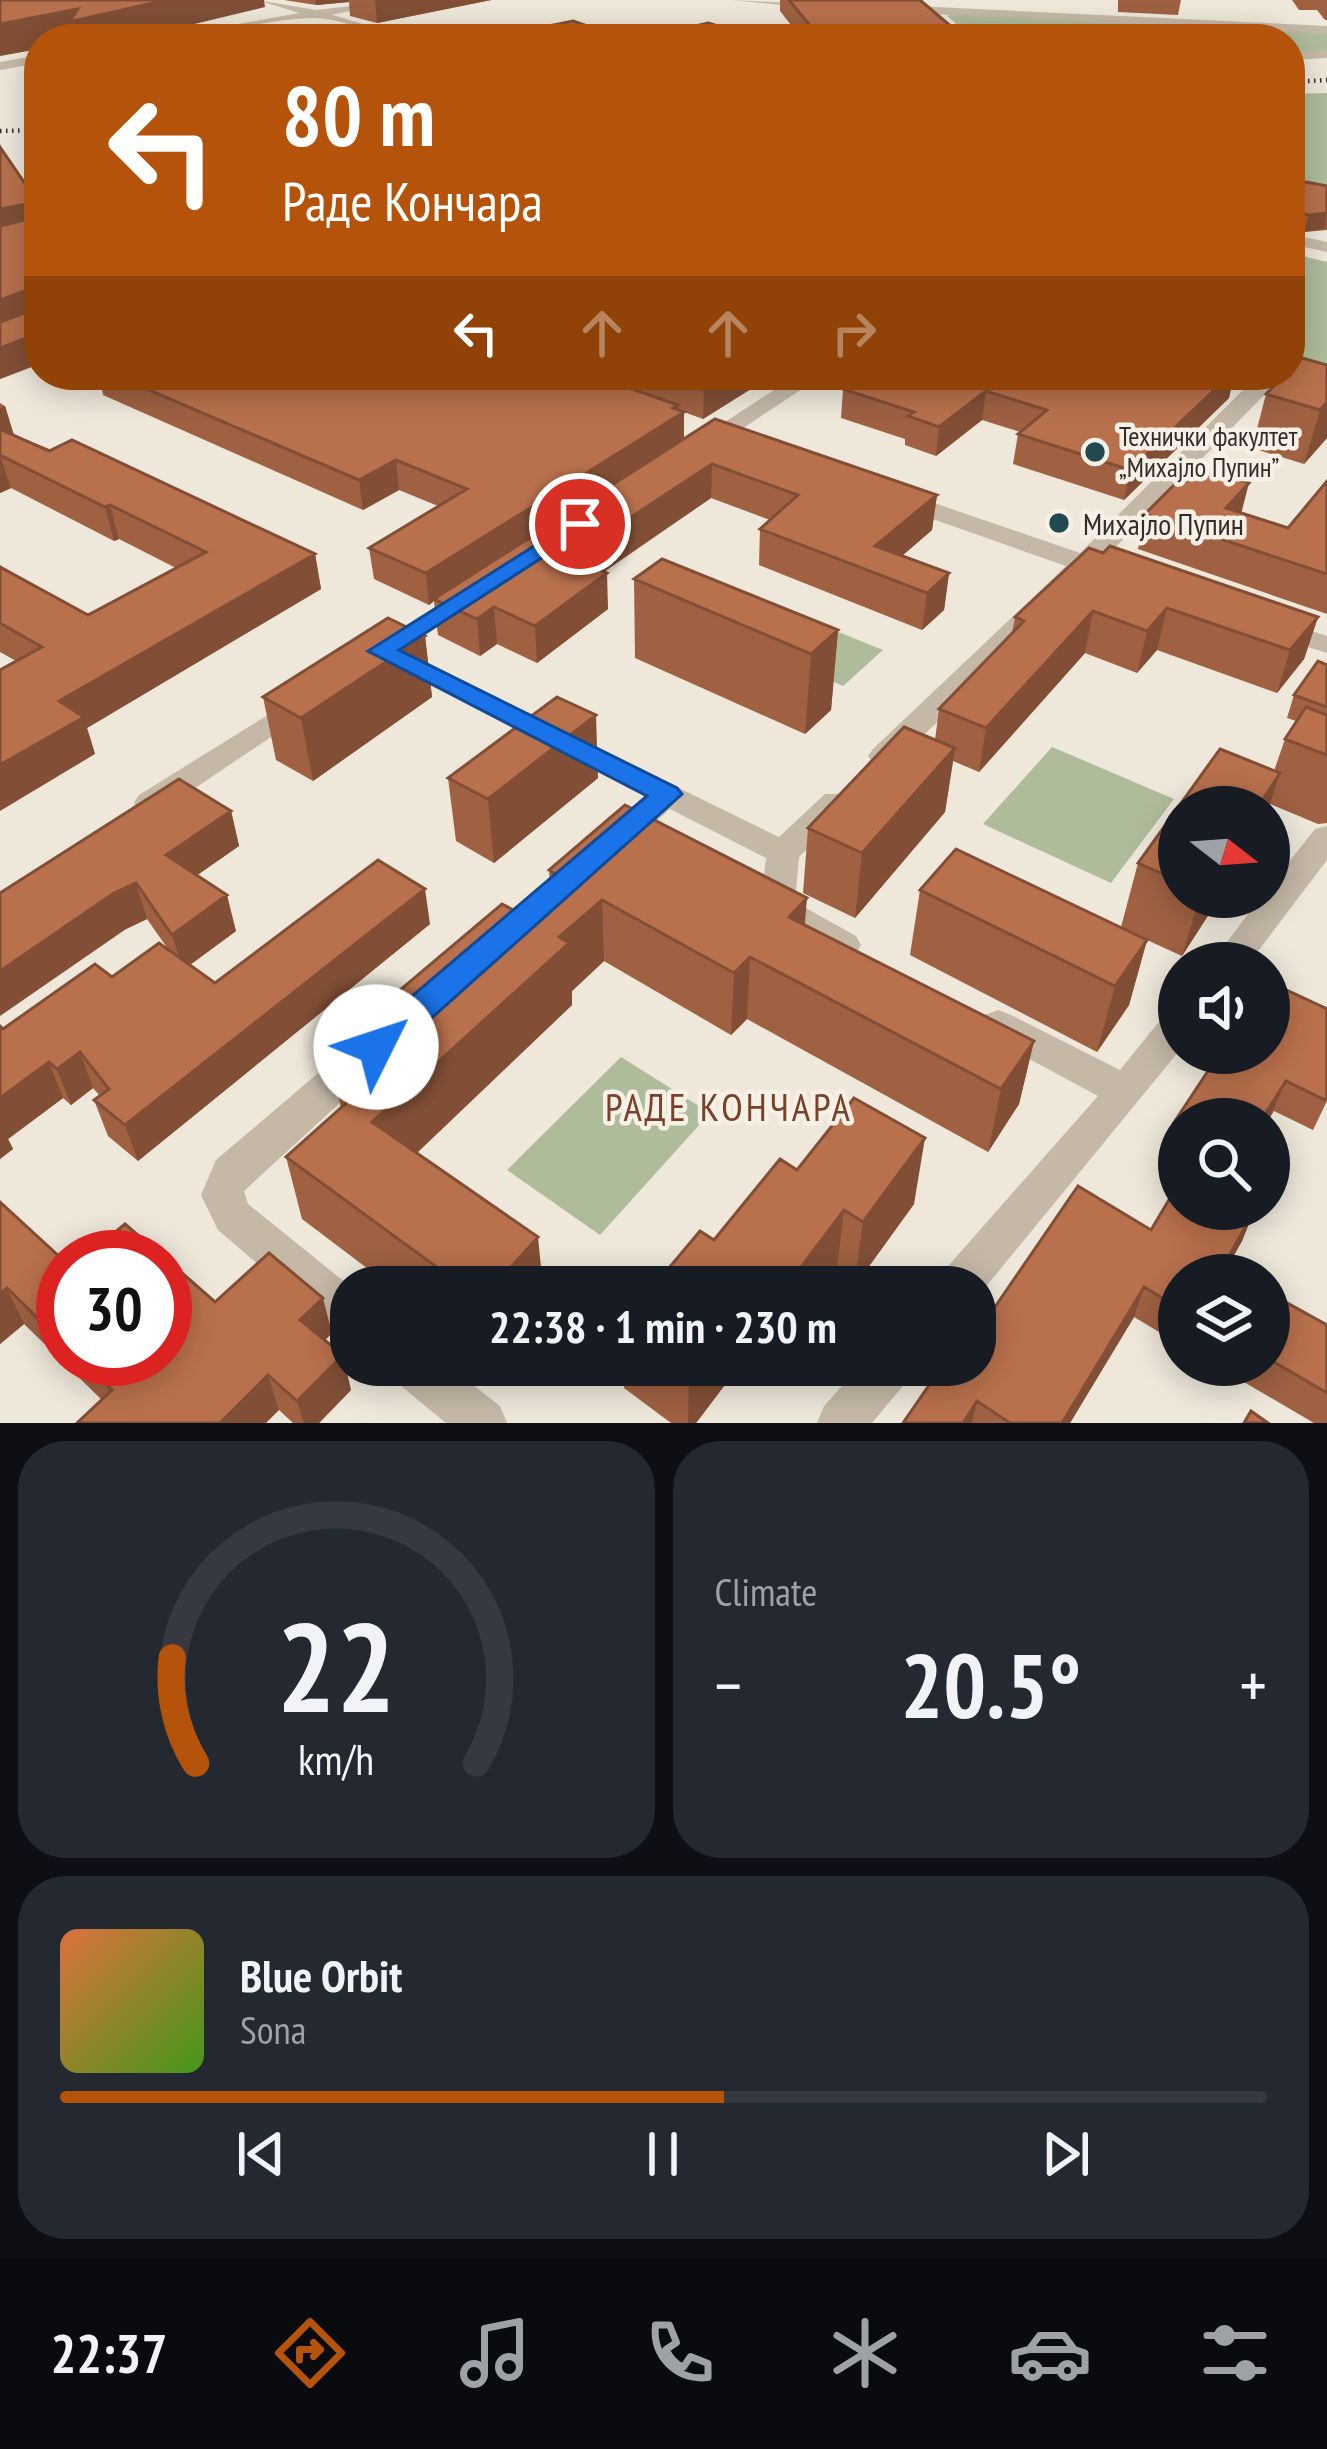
<!DOCTYPE html>
<meta charset="utf-8">
<style>
body{margin:0;font-family:"PT Sans Narrow",sans-serif;background:#242831;color:#f1f3f6;height:100vh;display:flex;flex-direction:column;font-size:45px;white-space:nowrap}
*{box-sizing:border-box;margin:0}
p{font-size:39px;color:#9ea1a6}
.icon{flex:none;width:66px;height:66px;fill:none;stroke:currentColor;stroke-width:2;stroke-linecap:round;stroke-linejoin:round}
.map{position:relative;height:1423px;overflow:hidden}
.sheet{display:flex;flex-direction:column;gap:18px;padding:18px;background:#0d0f14;flex:1}
.sheet>*{flex:none}
.banner{position:absolute;left:24px;top:24px;width:1281px;height:366px;border-radius:48px;box-shadow:0 6px 30px #0003;background:#b45309;color:#fff;overflow:hidden}
.needle{width:78px;rotate:107deg}
.buttons{position:absolute;left:1158px;top:786px;display:grid;gap:24px}
.buttons a{display:grid;place-items:center;width:132px;height:132px;border-radius:50%;background:#171b24;box-shadow:0 6px 30px #0003;font-size:60px}
.speed{position:absolute;left:36px;top:1230px;display:flex;gap:24px;font-size:60px;font-weight:700;text-align:center}
.speed>*{display:grid;place-content:center;width:156px;height:156px;border-radius:50%;background:#171b24;box-shadow:0 6px 30px #0003;line-height:1}
.speed .limit{border:18px solid #d22;background:#fff;color:#111}
.pin{position:absolute;display:grid;place-items:center;width:102px;height:102px;color:#fff;margin:-51px;border:6px solid #fff;border-radius:50%;box-shadow:0 3px 12px #0007}
.me{position:absolute;width:132px;margin:-66px;rotate:49deg;stroke-linejoin:round;filter:drop-shadow(0 0 9px #0008)}
.turn{display:flex;align-items:center;gap:42px;height:252px;padding:0 60px;font-size:54px}
.turn .icon{width:156px;height:156px;stroke-width:2.5}
.turn b{display:block;font-size:84px;line-height:102px}
.lanes{display:flex;align-items:center;height:114px;padding:0 60px;background:#0003;justify-content:center;gap:60px;direction:ltr}
.lanes .off{opacity:.35}
.big{font-size:90px;font-weight:600;line-height:1.1}
.sheet .widget{flex:1;display:flex;flex-direction:column;justify-content:center;gap:18px;min-width:0;padding:0 42px;border-radius:48px;background:#242831}
.sheet .dial{align-items:center;gap:0}
.dial svg{height:312px;overflow:visible;fill:none;stroke:#363941;stroke-width:7;stroke-linecap:round;text-anchor:middle}
.dial text{fill:#f1f3f6;stroke:none}
.song{display:flex;align-items:center;gap:36px}
.cover{width:144px;height:144px;border-radius:18px;background:linear-gradient(135deg,hsl(20 70% 55%),hsl(100 70% 35%))}
.played{height:12px;border-radius:6px;background:linear-gradient(90deg,#b45309 55%,#363941 55%)}
.keys{display:flex;justify-content:space-around;direction:ltr}
.heat{display:flex;justify-content:space-between;align-items:center;font-size:66px;direction:ltr}
.sheet .tiles{flex:1;display:grid;gap:18px;grid-template-columns:1fr 1fr}
.widget:last-child{grid-column:span 2}
.trip{position:absolute;left:330px;top:1266px;width:666px;height:120px;border-radius:48px;background:#171b24;box-shadow:0 6px 30px #0003;font-weight:600;line-height:120px;text-align:center}
.tab-bar{display:flex;height:192px;justify-content:space-around;align-items:center;background:#090b0e;color:#9ea1a6}
.tab-bar .icon{width:84px;height:84px}
.tab-bar .current{color:#b45309}
.tab-bar b{font-size:54px;color:#f1f3f6}
.map>svg:first-child{display:block}
.green{fill:#aebc9c}
.lines{fill:none;stroke-linecap:round;stroke-linejoin:round}
.minor{fill:#c5b8a7;fill-rule:evenodd}
.tertiary{fill:#c5b8a7;fill-rule:evenodd}
.rail{stroke:#332c27;stroke-width:4.5;stroke-dasharray:1.5 4.5;stroke-linecap:butt}
.wall{fill:#9f6142}
.shaded-wall{fill:#824f36}
.building{fill:#b9714d;stroke:#824f36;stroke-width:3}
.route{fill:#1a73e8;stroke:#114b97;stroke-width:3}
.poi-dot{fill:#214950;stroke:#f7f0e6;stroke-width:4.5}
.labels{text-anchor:middle;dominant-baseline:central;stroke-width:9;stroke-linejoin:round;paint-order:stroke}
.far-poi-label{font-size:27px;fill:#332c27;stroke:#f7f0e6;text-anchor:start}
.poi-label{font-size:30px;fill:#332c27;stroke:#f7f0e6;text-anchor:start}
.near-neighbourhood-label{font-size:39px;letter-spacing:3px;fill:#794228;stroke:#f7f0e6}
</style>
<div class="map">
<svg width="1327" height="1423" viewBox="0 0 1327 1423">
<rect width="100%" height="100%" fill="#eee7da"/>
<path class="green" d="M951 14 1327 32V52L1290 53V39H974L947 16Z
M1327 93V197L1290 190V94Z
M1290 253 1327 262V366L1290 357Z
M757 599 883 650 843 686 715 632Z
M1052 747 1174 799 1111 883 983 824Z
M621 1057 710 1113 600 1235 507 1170Z"/>
<g class="lines">
<path class="minor" d="M257 0 316 10 404 0 316 18Z
M732 0 828 5 822 9Z
M893 5 1327 26V34L889 12Z
M1290 234 1327 242V252L1290 244Z
M1290 374 1327 379V393L1286 387 1265 394 1102 561 1113 569 1109 575 1089 574 895 763H873L868 756 873 749 1066 566 887 503 884 498 887 493H905L1080 553 1249 384Z
M797 375H823L707 452H691L687 447Z
M466 588 480 596 476 602 399 651 779 837 825 794H847L852 802 847 810 799 857 795 902 856 936 861 945 856 954C826 963 790 931 765 917L760 908 766 858 670 809 626 848H602L597 840 645 796 366 651Z
M1276 620 1327 636V653L1266 634 1262 628 1266 622Z
M300 695 315 704 311 710 161 811H139L134 803 139 795Z
M1327 826V860L1249 963H1211L1261 897H1269V887L1315 829Z
M1179 1008V1051L975 1300V1287H936L942 1273 1098 1096 985 1035 979 1025 985 1015 998 1010 1011 1015 1120 1070 1166 1013Z
M365 1041 379 1045 384 1056 379 1067 244 1191 248 1204 351 1287V1336L335 1330 218 1230 201 1195 216 1160 351 1045Z
M388 1365H447L500 1406 507 1423H446L395 1381Z
M861 1365H914L907 1381 872 1423H817L824 1406Z"/>
<path class="tertiary" d="M316 10 413 39C378 39 346 18 313 18 260 19 209 39 155 39Z
M1327 50V58L1290 60V52Z
M39 55V63L0 70V62Z"/>
<path class="rail" d="M1290 82 1327 80
M0 131 39 130"/>
</g>
<path class="wall" d="M284 0H491L377 23 350 16 349 2 316 5Z
M780 0H920L966 39 751 36 798 34 780 11Z
M1118 0H1181L1178 15 1118 12Z
M1292 0H1327V20H1325L1317 10H1299Z
M0 147 39 204V364L0 379Z
M1327 186V230L1304 232 1290 229V196Z
M1327 365V438L1304 464 1252 448 1266 394Z
M69 375H755L754 387 703 419 684 412V439L937 495 932 530 902 556 949 573 944 610 922 630 759 565 760 529 770 520 711 498 604 572 608 609 537 663 497 644 480 656 438 635 434 601 429 605 374 579 369 548 438 506 399 490 363 510 103 395 102 389Z
M1090 375H1234L1229 398 1124 500 1013 464 1018 434 1020 432 982 420 936 456 905 445V439L841 418 843 389 1078 385Z
M0 403 5 406 14 435 315 554 321 589 87 728 95 754 16 661 0 652V564L1 568 88 615 176 568 119 539 114 541 11 488 0 493Z
M1327 481V614L1138 549 1145 514 1241 513 1288 528Z
M1089 548 1318 617 1304 659 1277 693 1157 650 1137 673 1085 653 979 772 953 761 945 812 855 918 803 893 808 828 935 740 939 709 1012 633 1015 617Z
M634 579 838 630 831 710 805 734 635 658Z
M425 636 432 697 313 781 276 760 263 697Z
M1318 661 1327 665V823L1318 824 1270 804 1269 807H1179V897H1220L1182 956 1147 940 1129 1005 1097 1052 910 955 920 890 956 849 1121 927 1138 863 1220 749 1274 771 1285 739 1296 721 1287 718 1294 695Z
M448 778H598L494 863 456 841Z
M231 811 239 846 197 875 236 931 190 965 215 983 430 924 138 1161 108 1136 94 1100 100 1096 93 1088 71 1105 63 1098 8 1139 13 1149 0 1159 3 1029 168 949 147 919 126 929 0 893Z
M549 870 804 925 1034 1041 1019 1104 988 1152 747 1019 731 1035 604 961 572 991V1005L417 1153 543 1287H392L302 1219 286 1157 341 1108 329 1050 517 912 550 884Z
M1269 1053 1327 1101 1313 1130 1274 1111 1269 1119H1179V1164L1163 1154 1173 1124 1218 1064Z
M797 1170 914 1204 854 1287 836 1276 828 1287H653L714 1240Z
M0 1202 63 1260V1359H165L215 1302 332 1333 325 1340 351 1390 319 1423H293L279 1410 102 1400 24 1324 0 1344Z
M1254 1211 1242 1241 1226 1269 1179 1275V1344L1134 1317 1070 1423H903L984 1323 1151 1230Z
M1269 1293 1327 1325V1423H1314L1215 1365H1269Z
M624 1365H740L696 1423H671L624 1388Z"/>
<path class="shaded-wall" d="M166 0H264L265 7 132 39H39V49L0 56V24L78 9Z
M315 0H348L349 2 316 5Z
M375 0H491L377 23Z
M32 203 38 228 0 234V209Z
M1327 213 1325 229 1304 232 1309 215Z
M30 289 37 316 0 329V300Z
M34 335 39 355V364L0 379V348Z
M728 375H755L754 387 703 419 704 390Z
M1230 375H1234L1229 398 1124 500 1130 470Z
M986 391 982 420 936 456 939 427Z
M1327 402V438L1304 464 1320 410Z
M678 405V416L684 412V441L434 599V601L429 605 426 573Z
M5 406 14 437 0 444V408Z
M0 455 11 488 0 493Z
M396 460 399 490 363 510 359 480Z
M712 464 711 498 572 593 570 557Z
M1249 483 1240 518 1226 508Z
M937 495 932 530 879 575 875 546Z
M110 505 119 539 114 541 105 507Z
M315 554 321 589 87 728 95 754 0 811V765L59 701Z
M607 573 608 609 537 663 535 626Z
M949 573 944 610 922 630 927 593Z
M494 607 497 644 480 656 477 619Z
M1167 608 1157 650 1137 673 1147 631Z
M1093 611 1085 653 979 772 986 728Z
M1318 617 1304 659 1277 693 1290 650Z
M838 630 831 710 805 734 811 654Z
M425 636 432 697 313 781 301 718Z
M596 715 598 778 494 863 488 799Z
M955 748 945 812 855 918 862 853Z
M1280 773 1269 807H1258Z
M231 811 239 846 176 890 166 855Z
M136 883 147 919 126 929 0 1016V971L114 893Z
M425 889 430 924 138 1161 125 1125Z
M227 895 236 931 183 970 172 935Z
M1200 897H1220L1182 956Z
M807 898 802 960 789 917Z
M602 900 604 961 572 991V1005L384 1184 372 1122 559 937Z
M1147 940 1129 1005 1097 1052 1115 986Z
M750 957 747 1019 731 1035 734 973Z
M1034 1041 1019 1104 988 1152 1001 1089Z
M80 1052 93 1088 71 1105 57 1069Z
M49 1062 63 1098 8 1139 13 1149 0 1159V1098Z
M1286 1081 1269 1119H1262Z
M925 1138 914 1204 854 1287 863 1222Z
M844 1210 836 1276 828 1287H786Z
M1254 1211 1242 1241 1223 1275V1267Z
M538 1237 543 1287H493Z
M1144 1287 1134 1317 1070 1423H1062Z
M7 1288 24 1324 0 1344V1294Z
M323 1298 332 1333 310 1355 300 1320Z
M343 1355 351 1390 319 1423H304L297 1401Z
M694 1365H740L696 1423H688L689 1372Z
M268 1375 279 1410 266 1423H220Z
M977 1401 972 1423H963Z"/>
<path class="building" d="M0 0H166L69 22 78 9 0 24Z
M789 0H920L966 39H821Z
M573 21 624 39H518L504 35Z
M708 23 751 36 816 34 821 39H640Z
M0 147 39 204V338L34 335 0 348V322L36 309V293L30 289 0 300V226L37 217 32 203 0 209Z
M1306 182 1327 186V213L1309 215 1290 211V196Z
M1302 358 1327 365V402L1320 410 1266 394 1285 375H1290V370Z
M114 375H592L678 405 673 408 684 412 426 573 369 548 467 489 396 460 359 480Z
M658 375H728L704 390Z
M864 375H1045L1078 385 1090 375H1230L1130 470 1018 434 1047 410 986 391 939 427 908 416 914 412 843 389Z
M715 419 937 495 875 546 949 573 927 593 760 529 798 495 712 464 570 557 607 573 535 626 494 607 477 619 434 599Z
M0 429 49 451 72 440 315 554 59 701 84 717 0 765V670L42 647 0 623V567L88 615 206 552 110 505 105 507 0 455Z
M1193 466 1249 483 1226 508 1288 528 1327 481V574L1145 514Z
M1110 546 1318 617 1290 650 1167 608 1147 631 1093 611 986 728 939 709 1024 621 1015 617 1089 548 1103 553Z
M662 559 838 630 811 654 634 579Z
M388 618 425 636 301 718 263 697Z
M1318 661 1327 665V707L1294 695Z
M557 697 596 715 488 799 448 778Z
M1306 707 1327 715V755L1285 739Z
M904 727 955 748 862 853 808 828Z
M1220 749 1280 773 1258 807H1179V881L1138 863Z
M179 779 231 811 166 855 227 895 172 935 136 883 114 893 0 971V893Z
M625 805 807 898 789 917 1034 1041 1001 1089 750 957 734 973 602 900 559 937 569 943 372 1122 538 1237 493 1287H464L286 1157 372 1080 329 1050 502 904 517 912 559 876 549 870Z
M956 849 1147 940 1115 986 920 890Z
M378 860 425 889 125 1125 94 1100 109 1089 80 1052 57 1069 49 1062 0 1098V1026L3 1029 95 964 112 977 159 943 215 983Z
M1269 982 1327 1009V1097L1325 1100 1286 1081 1262 1119H1179V1128L1173 1124 1214 1062 1218 1064 1225 1053H1269Z
M854 1098 925 1138 863 1222 844 1210 786 1287H767L759 1282 755 1287H653L700 1231 714 1240 780 1159 797 1170Z
M1179 1183V1209H1250L1254 1211 1223 1267 1237 1275H1179V1308L1144 1287 1062 1423H1010L977 1401 963 1423H903L943 1365H975V1318L984 1323 1078 1186 1151 1230Z
M0 1202 63 1260V1343L7 1288 0 1294Z
M125 1224 163 1257H85Z
M269 1253 323 1298 300 1320 343 1355 297 1401 268 1375 220 1423H77L112 1390 80 1359H165V1258L215 1302Z
M1269 1293 1327 1325V1393L1269 1359Z
M679 1365H694L689 1372Z
M1251 1411 1268 1423H1244Z"/>
<path class="route" d="M580 517 588 519V528L399 650 677 788 682 794 388 1057 376 1061 364 1057 358 1047 364 1037 647 796 368 651Z"/>
<g class="poi-dot">
<circle cx="1095" cy="452" r="12"/>
<circle cx="1059" cy="523" r="12"/>
</g>
<g class="labels">
<g class="far-poi-label">
<text x="1119" y="436">Технички факултет<tspan x="1119" dy="31">„Михајло Пупин”</tspan></text>
</g>
<g class="poi-label">
<text x="1083" y="523">Михајло Пупин</text>
</g>
<g class="near-neighbourhood-label">
<text x="729" y="1106">РАДЕ КОНЧАРА</text>
</g>
</g>
</svg>
<div class="buttons">
<a><svg class="needle" viewBox="-14 -14 28 28"><path d="M0-13l5 13h-10z" fill="#e53935"/><path d="M0 13l5-13h-10z" fill="#9ea1a6"/></svg></a>
<a><svg class="icon" aria-label="sound" viewBox="0 0 24 24"><path d="M4 9h4l5-4v14l-5-4H4zM17 9q2 3 0 6"/></svg></a>
<a><svg class="icon" aria-label="search" viewBox="0 0 24 24"><circle cx="10" cy="10" r="6"/><path d="M15 15l6 6"/></svg></a>
<a><svg class="icon" aria-label="layers" viewBox="0 0 24 24"><path d="M12 4l9 5-9 5-9-5zM3 14l9 5 9-5"/></svg></a>
</div>
<div class="speed"><div class="limit">30</div></div>
<div class="pin" style="left:580px;top:524px;background:#d93025"><svg class="icon" aria-label="arrive" viewBox="0 0 24 24"><path d="M6 21V4h12l-3 4 3 4H6"/></svg></div>
<svg class="me" style="left:376px;top:1047px" viewBox="-20 -20 40 40"><circle r="19" fill="#fff"/><path d="M0-13L10 11 0 6-10 11z" fill="#1a73e8"/></svg>
<div class="trip">22:38 · 1 min · 230 m</div>
<div class="banner">
<div class="turn"><svg class="icon" aria-label="left" viewBox="0 0 24 24"><path d="M17 20v-9H6M10 6l-5 5 5 5"/></svg><div><b>80 m</b>Раде Кончара</div></div>
<div class="lanes"><svg class="icon" aria-label="left" viewBox="0 0 24 24"><path d="M17 20v-9H6M10 6l-5 5 5 5"/></svg><svg class="icon off" aria-label="ahead" viewBox="0 0 24 24"><path d="M12 20V5M6 11l6-6 6 6"/></svg><svg class="icon off" aria-label="ahead" viewBox="0 0 24 24"><path d="M12 20V5M6 11l6-6 6 6"/></svg><svg class="icon off" aria-label="right" viewBox="0 0 24 24"><path d="M7 20v-9h11M14 6l5 5-5 5"/></svg></div>
</div>
</div>
<section class="sheet">
<div class="tiles">
<div class="widget dial"><svg viewBox="0 0 100 80">
<path d="M14 69A42 42 0 1 1 86 69"/>
<path d="M14 69A42 42 0 0 1 8 42" stroke="#b45309"/>
<text x="50" y="56" font-size="32" font-weight="700">22</text>
<text x="50" y="72" font-size="11">km/h</text>
</svg></div>
<div class="widget"><p>Climate</p>
<div class="heat"><a>−</a><b class="big">20.5°</b><a>+</a></div>
</div>
<div class="widget">
<div class="song"><i class="cover"></i><div><b>Blue Orbit</b><p>Sona</p></div></div>
<div class="played"></div>
<div class="keys"><svg class="icon" aria-label="previous" viewBox="0 0 24 24"><path d="M18 5L8 12l10 7zM5 5v14"/></svg><svg class="icon" aria-label="pause" viewBox="0 0 24 24"><path d="M8 5v14M16 5v14"/></svg><svg class="icon" aria-label="next" viewBox="0 0 24 24"><path d="M6 5l10 7-10 7zM19 5v14"/></svg></div>
</div>
</div>
</section>
<nav class="tab-bar">
<b>22:37</b>
<svg class="icon current" aria-label="directions" viewBox="0 0 24 24"><path d="M12 3l9 9-9 9-9-9zM9 14v-3h6M13 9l2 2-2 2"/></svg>
<svg class="icon" aria-label="music" viewBox="0 0 24 24"><path d="M9 18V5l10-2v13"/><circle cx="6" cy="18" r="3"/><circle cx="16" cy="16" r="3"/></svg>
<svg class="icon" aria-label="phone" viewBox="0 0 24 24"><path d="M5 4h4l2 5-3 2q2 4 5 5l2-3 5 2v4C11 20 4 13 5 4z"/></svg>
<svg class="icon" aria-label="climate" viewBox="0 0 24 24"><path d="M12 3v18M4 7l16 10M4 17L20 7"/></svg>
<svg class="icon" aria-label="car" viewBox="0 0 24 24"><path d="M5 17H2v-5l4-1 3-4h7l3 4 3 1v5h-3M9 17h6M6 11h13"/><circle cx="7" cy="17" r="2"/><circle cx="17" cy="17" r="2"/></svg>
<svg class="icon" aria-label="filters" viewBox="0 0 24 24"><path d="M4 7h16M4 17h16"/><circle cx="9" cy="7" r="2"/><circle cx="15" cy="17" r="2"/></svg>
</nav>
